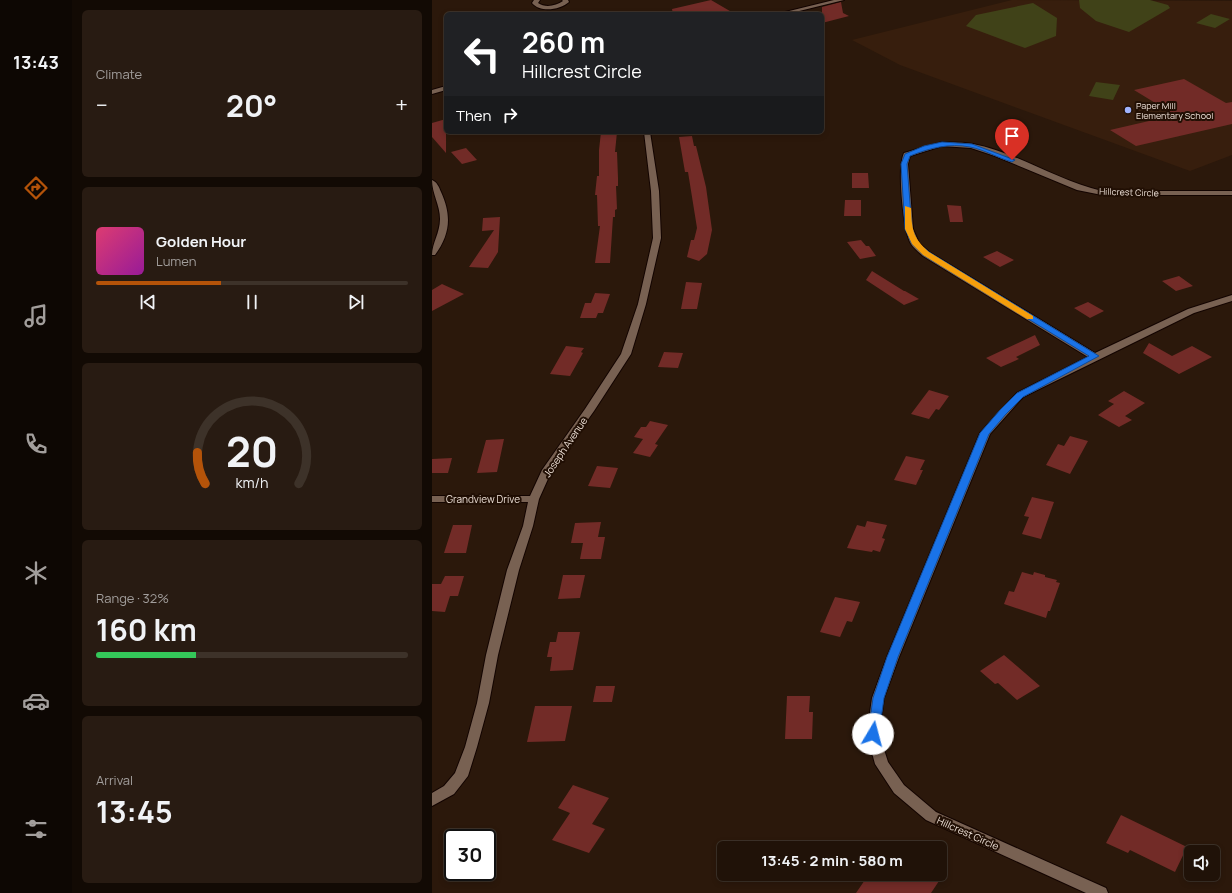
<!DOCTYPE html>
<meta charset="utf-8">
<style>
body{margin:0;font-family:Manrope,sans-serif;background:#281b12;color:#f1f3f6;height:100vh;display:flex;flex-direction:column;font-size:15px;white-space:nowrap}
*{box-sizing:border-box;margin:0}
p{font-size:13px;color:#a29e9c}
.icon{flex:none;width:22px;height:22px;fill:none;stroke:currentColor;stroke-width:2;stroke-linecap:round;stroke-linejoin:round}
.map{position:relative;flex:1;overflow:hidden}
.panel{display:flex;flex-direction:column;gap:10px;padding:10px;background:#120a04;width:360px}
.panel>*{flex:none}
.top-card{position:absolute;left:12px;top:12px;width:380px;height:122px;border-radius:6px;box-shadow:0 2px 6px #0003,0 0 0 1px #3d3229;background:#202124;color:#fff;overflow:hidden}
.buttons{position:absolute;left:752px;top:845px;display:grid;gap:8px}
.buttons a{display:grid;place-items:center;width:36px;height:36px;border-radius:6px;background:#201208;box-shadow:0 2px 6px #0003,0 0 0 1px #3d3229;font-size:20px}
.speed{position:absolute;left:12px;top:829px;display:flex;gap:8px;font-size:20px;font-weight:700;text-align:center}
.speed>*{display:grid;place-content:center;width:52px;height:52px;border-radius:50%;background:#201208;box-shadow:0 2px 6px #0003,0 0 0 1px #3d3229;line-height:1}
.speed .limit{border:2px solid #111;border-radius:6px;background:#fff;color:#111}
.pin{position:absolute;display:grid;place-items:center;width:34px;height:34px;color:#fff;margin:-41px -17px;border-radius:50% 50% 50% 0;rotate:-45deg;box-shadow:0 0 4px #0007}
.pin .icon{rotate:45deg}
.me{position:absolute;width:44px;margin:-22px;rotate:8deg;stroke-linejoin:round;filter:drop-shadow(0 0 3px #0008)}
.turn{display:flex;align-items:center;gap:14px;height:84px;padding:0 12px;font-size:18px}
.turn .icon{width:52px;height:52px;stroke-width:2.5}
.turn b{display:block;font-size:28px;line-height:34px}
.then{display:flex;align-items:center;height:38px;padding:0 12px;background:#0003;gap:8px;font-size:15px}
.big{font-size:30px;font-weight:700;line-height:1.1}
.panel .card{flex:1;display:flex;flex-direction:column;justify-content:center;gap:6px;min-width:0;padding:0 14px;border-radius:6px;background:#281b12}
.panel .dial{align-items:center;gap:0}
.dial svg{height:104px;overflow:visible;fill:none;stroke:#3d3229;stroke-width:7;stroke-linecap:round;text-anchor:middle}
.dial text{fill:#f1f3f6;stroke:none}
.song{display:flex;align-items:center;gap:12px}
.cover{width:48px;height:48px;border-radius:6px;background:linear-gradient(135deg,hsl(340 70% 55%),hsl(300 70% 35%))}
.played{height:4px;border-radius:2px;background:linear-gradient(90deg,#b45309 40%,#3d3229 40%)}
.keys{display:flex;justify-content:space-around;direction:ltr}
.heat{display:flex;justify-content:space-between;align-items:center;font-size:22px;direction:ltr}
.charge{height:6px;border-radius:3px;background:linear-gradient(90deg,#34c759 32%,#3d3229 0)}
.trip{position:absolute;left:285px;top:841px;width:230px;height:40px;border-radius:6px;background:#201208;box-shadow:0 2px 6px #0003,0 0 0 1px #3d3229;font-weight:700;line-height:40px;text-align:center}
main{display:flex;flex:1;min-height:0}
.menu{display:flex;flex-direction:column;width:72px;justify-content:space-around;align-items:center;background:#0d0703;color:#a29e9c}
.menu .icon{width:28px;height:28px}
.menu .active{color:#b45309}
.menu b{font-size:18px;color:#f1f3f6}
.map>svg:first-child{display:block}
.built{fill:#371e0d}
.green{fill:#404218}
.building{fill:#722b27}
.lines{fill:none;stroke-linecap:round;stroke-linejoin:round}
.street-casing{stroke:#130400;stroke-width:2}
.street{fill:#786152;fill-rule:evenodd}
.route{fill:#1a73e8;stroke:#114b97}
.slow{fill:#f59e0b}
.poi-dot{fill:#a0b3fd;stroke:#210f04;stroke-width:1.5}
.labels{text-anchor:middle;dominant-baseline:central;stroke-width:4;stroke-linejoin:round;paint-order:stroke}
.far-poi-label{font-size:9px;fill:#ecdfd6;stroke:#210f04;text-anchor:start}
.far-street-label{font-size:9px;fill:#ecdfd6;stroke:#210f04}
.street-label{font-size:10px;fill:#ecdfd6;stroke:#210f04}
</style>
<main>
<nav class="menu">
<b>13:43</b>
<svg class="icon active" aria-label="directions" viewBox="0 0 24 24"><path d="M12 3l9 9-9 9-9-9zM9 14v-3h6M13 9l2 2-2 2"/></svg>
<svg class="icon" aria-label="music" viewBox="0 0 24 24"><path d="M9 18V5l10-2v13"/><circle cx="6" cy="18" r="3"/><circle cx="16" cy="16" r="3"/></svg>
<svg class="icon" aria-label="phone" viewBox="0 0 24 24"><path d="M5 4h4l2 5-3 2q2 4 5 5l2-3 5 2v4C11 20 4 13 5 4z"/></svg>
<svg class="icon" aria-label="climate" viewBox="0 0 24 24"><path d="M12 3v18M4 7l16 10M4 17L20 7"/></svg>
<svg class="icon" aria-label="car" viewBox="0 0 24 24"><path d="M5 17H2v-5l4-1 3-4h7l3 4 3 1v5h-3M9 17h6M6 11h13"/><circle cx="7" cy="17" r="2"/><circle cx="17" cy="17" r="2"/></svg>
<svg class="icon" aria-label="filters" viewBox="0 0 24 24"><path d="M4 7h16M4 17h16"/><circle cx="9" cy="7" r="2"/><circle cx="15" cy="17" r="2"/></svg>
</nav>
<section class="panel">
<div class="card"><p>Climate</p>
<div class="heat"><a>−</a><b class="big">20°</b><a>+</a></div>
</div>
<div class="card">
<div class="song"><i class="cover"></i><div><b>Golden Hour</b><p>Lumen</p></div></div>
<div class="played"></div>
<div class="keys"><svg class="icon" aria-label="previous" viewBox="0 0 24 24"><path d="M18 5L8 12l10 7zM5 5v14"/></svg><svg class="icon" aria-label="pause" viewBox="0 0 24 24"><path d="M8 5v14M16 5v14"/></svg><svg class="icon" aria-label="next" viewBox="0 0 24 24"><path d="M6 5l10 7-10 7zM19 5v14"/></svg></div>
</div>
<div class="card dial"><svg viewBox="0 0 100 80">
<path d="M14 69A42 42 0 1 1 86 69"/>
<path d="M14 69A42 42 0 0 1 8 45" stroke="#b45309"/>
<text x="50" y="56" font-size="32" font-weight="700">20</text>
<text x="50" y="72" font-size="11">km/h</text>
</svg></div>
<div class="card"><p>Range · 32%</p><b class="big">160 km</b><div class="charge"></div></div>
<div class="card"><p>Arrival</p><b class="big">13:45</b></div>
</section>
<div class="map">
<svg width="800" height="893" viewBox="0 0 800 893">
<rect width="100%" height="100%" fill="#2b180b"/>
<path class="built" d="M580 0 800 1V155L758 171 468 65 420 40Z"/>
<path class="green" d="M647 0H718L736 5 738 8 697 32 664 21 648 8Z
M601 3 625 18 624 36 593 48 534 26 544 15Z
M779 14 798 19 783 28 764 23Z
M664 82 688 85 681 100 657 96Z"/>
<path class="building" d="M279 0 303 14H241L240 9Z
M409 2 411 13 417 16 390 23V7Z
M752 79 794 103 800 102V124L704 146 678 130 743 115 702 90Z
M14 119V153L0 137V123Z
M169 132H185L183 152H185L186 178V186H184L185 209 183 210V217H181L178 263H163L168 226H166L165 195H163L165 176H167V150Z
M260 136 262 146H264L274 187 280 230 275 254 267 261 255 257 259 240H262L265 228 256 172H253L247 137Z
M34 148 45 160 30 164 19 152Z
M420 173H436L437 188H420Z
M413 200H429V216H412Z
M515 205 529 206 531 222H518Z
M68 217 66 252 56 268 37 267 62 230 50 231 51 218Z
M429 240 434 246H437L444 256 428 259 415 242Z
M565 251 582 260 568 267 551 257Z
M440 271 472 291H473L487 299 472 305 434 280Z
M747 276 761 286 744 291 730 281Z
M254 282 270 283 265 309H249Z
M10 284 32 294 0 311V290Z
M163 293 178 294 171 313H166L164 318H148L153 303H159Z
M656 302 672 311 658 318 642 308Z
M603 335 608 345 584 357 587 359 569 367 554 358Z
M717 343 740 356 760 346 780 357 747 374 711 353Z
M134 346 152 348 149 352 151 353 138 376 118 374Z
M232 352 251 353 246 368 226 367Z
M497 390 517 396 507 410 504 409 497 419 479 414Z
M692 391 713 403 693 416 700 420 687 427 666 415 682 404 676 401Z
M218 421 236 425 223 444 226 445 218 457 201 453 211 439 202 437 209 427H214Z
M638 436 656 441 638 474 614 465 626 444 632 446Z
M72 439 65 472 45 473 54 440Z
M474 456 493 460 488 470H491L484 485 462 480Z
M20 458 16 473H0V459Z
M165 466 186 468 178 488 156 486Z
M600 497 622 502 609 539 590 534 597 517 592 516Z
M435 521 455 525 450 538 453 539 448 552 441 550 440 552 415 548 425 525 433 527Z
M169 522 166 537H173L169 559H148L151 543H139L143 523Z
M21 525H40L34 553H12Z
M590 572 601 575 602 572 613 575V577L625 580 624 582 628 583 618 611H616L614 618 572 604 577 591 582 592Z
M131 575H153L148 598 126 599Z
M13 576H32L26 596H18L13 612 0 611V584H9Z
M403 597 428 602 420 622 415 621 408 637 388 632Z
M126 632H148L141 670 118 671 120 657H115L118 642H124Z
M572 655 608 686 585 700 566 683 563 684 548 671Z
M164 686H183L180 702H161Z
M355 696H378L377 712H381L380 739H353Z
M103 706H140L133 741 95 742Z
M141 785 177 798 160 824 173 829 157 853 120 840 138 813 126 808Z
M689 815 755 847 743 872 698 850 696 853 674 843Z
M437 874H494L507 881 499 893H424Z"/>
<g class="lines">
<defs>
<path id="street" d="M102 0H108L106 3C113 8 124 6 131 1L130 0H136L137 2C128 10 108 13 100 3Z
M402 0H412L355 14H345Z
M14 86V90L0 94V90Z
M212 132H218L227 191 229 238 214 304 199 354 162 411 120 470 107 499 101 526 87 570 66 655 57 703 45 747 36 776 22 794 0 806V793L12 786 23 773 33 747 45 703 54 655 75 570 91 526 96 502H0V496H98L110 470 153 409 189 354 206 304 221 238 219 191Z
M510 142C520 143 531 142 541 144 584 152 626 181 670 191H800V195H670L645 190 563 156 539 148 510 146 478 156 476 164 481 229 487 243 497 252 663 353 756 309 800 295V301L762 313 591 397 558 434 467 657 452 698 447 734 456 762 472 785 504 812 674 888 676 893H654L494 820 462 793 443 764 435 734 440 698 455 657 548 433 585 393 656 357 491 256C487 252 481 248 478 242 471 227 465 168 472 153Z
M0 180C5 182 7 187 9 192 20 216 18 234 3 255H0C0 243 8 233 8 219 8 205 0 194 0 180Z"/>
</defs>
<use href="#street" class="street-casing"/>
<use href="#street" class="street"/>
</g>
<path class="route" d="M510 142 540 144 583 160 580 162C566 158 553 150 538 147 517 143 498 148 478 156L475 164 480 229 486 243 497 252 667 356 591 397 574 414 557 434 466 657 452 698 447 734 446 737 441 739 437 737 436 734 441 698 455 657 548 433 568 410 585 393 657 356 491 255 480 244 473 229 469 164 473 154 492 146Z"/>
<path class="slow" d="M473 206 479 208C480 229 480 237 497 252L601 316V319H595L491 255 480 244 473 229Z"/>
<circle class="poi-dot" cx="696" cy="110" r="4"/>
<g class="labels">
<g class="far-poi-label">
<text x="704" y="105">Paper Mill<tspan x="704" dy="10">Elementary School</tspan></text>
</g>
<g class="far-street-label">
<text transform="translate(697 192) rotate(2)">Hillcrest Circle</text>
</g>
<g class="street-label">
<text transform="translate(133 447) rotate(-56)">Joseph Avenue</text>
<text x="51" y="499">Grandview Drive</text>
<text transform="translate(536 833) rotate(24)">Hillcrest Circle</text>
</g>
</g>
</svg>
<div class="buttons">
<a><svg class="icon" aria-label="sound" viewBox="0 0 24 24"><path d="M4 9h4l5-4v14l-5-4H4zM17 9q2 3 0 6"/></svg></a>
</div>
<div class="speed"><div class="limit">30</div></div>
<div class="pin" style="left:580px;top:160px;background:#d93025"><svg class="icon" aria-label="arrive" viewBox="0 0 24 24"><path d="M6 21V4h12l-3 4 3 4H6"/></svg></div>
<svg class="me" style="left:441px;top:734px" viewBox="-20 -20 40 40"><circle r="19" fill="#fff"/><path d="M0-13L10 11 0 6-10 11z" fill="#1a73e8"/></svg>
<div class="trip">13:45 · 2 min · 580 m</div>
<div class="top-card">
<div class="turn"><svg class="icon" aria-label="left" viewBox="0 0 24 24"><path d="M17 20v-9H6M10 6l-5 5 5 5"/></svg><div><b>260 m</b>Hillcrest Circle</div></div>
<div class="then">Then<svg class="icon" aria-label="right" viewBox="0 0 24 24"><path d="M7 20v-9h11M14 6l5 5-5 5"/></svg></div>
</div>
</div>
</main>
